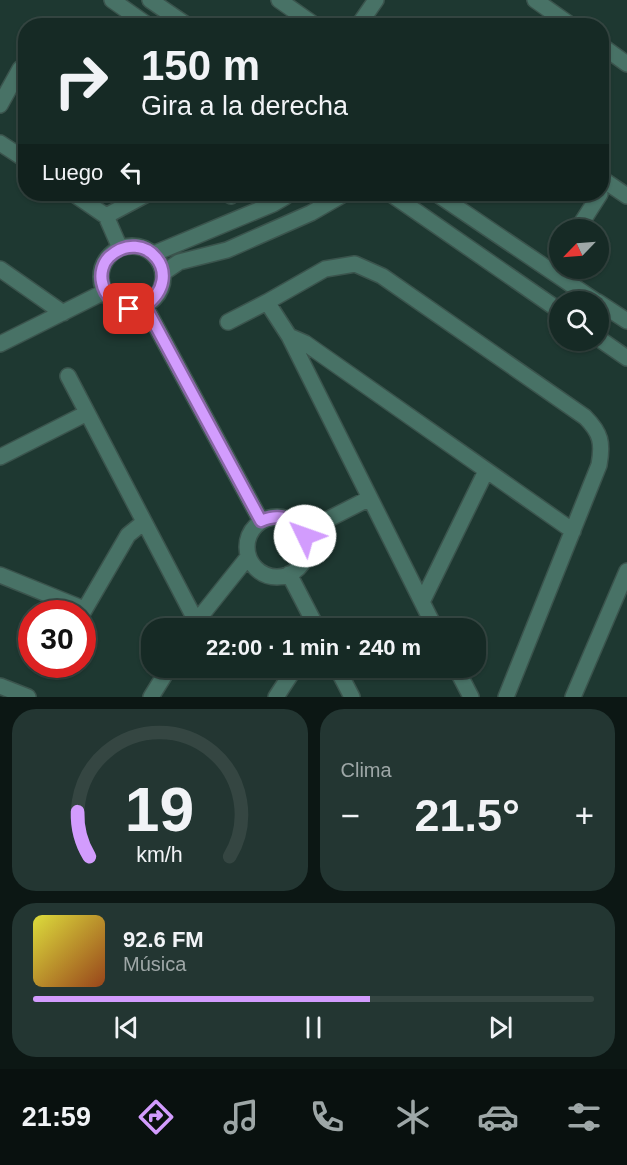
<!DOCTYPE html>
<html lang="es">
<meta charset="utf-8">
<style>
body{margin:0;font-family:Arial,sans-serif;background:#233632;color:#f1f3f6;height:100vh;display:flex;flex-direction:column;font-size:22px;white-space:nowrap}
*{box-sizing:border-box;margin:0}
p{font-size:20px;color:#9ea7a7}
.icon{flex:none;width:33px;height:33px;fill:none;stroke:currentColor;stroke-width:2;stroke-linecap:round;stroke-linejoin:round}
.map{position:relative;height:697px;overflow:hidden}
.sheet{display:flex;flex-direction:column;gap:12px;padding:12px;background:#0c1714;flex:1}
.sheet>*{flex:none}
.banner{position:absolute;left:18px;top:18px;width:591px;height:183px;border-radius:24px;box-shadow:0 2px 4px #0004,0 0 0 2px #354642;background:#162a25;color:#f1f3f6;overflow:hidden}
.needle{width:39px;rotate:245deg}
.controls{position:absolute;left:549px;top:219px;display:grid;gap:12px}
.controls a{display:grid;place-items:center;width:60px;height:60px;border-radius:50%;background:#162a25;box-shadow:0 2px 4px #0004,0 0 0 2px #354642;font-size:30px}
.speed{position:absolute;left:18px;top:600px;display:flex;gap:12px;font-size:30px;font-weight:700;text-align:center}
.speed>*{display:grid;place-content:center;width:78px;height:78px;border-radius:50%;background:#162a25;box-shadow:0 2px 4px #0004,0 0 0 2px #354642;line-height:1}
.speed .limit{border:9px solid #d22;background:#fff;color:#111}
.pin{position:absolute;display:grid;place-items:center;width:51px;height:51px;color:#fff;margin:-26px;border-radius:12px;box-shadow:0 3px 9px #0006}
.me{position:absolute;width:66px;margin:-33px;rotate:312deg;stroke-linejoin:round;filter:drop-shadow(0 0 4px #0008)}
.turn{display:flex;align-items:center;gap:21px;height:126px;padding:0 24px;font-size:27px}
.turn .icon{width:78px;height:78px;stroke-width:2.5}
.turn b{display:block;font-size:42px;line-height:51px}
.then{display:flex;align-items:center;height:57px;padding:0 24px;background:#0003;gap:12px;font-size:22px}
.big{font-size:45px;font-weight:800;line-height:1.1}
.sheet .widget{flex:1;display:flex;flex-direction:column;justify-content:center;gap:9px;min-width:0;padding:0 21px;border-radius:24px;background:#233632}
.sheet .dial{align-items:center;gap:0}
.dial svg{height:156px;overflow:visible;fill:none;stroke:#354642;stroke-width:7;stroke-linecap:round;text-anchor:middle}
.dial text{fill:#f1f3f6;stroke:none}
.song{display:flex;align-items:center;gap:18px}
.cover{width:72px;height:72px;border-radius:9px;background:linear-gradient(135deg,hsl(60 70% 55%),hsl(20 70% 35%))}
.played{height:6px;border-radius:3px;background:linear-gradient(90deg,#d29cfd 60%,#354642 60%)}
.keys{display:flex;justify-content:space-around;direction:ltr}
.heat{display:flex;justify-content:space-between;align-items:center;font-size:33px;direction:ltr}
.sheet .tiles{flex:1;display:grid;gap:12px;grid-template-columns:1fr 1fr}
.widget:last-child{grid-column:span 2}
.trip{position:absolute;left:141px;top:618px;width:345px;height:60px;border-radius:24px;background:#162a25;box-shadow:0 2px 4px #0004,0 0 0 2px #354642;font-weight:800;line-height:60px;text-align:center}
.tab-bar{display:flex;height:96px;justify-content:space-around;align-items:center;background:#09110f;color:#9ea7a7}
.tab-bar .icon{width:42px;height:42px}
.tab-bar .selected{color:#d29cfd}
.tab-bar b{font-size:27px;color:#f1f3f6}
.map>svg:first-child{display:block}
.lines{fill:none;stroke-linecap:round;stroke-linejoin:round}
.minor-casing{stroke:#3b544d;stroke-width:18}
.minor{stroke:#487266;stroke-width:15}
.route-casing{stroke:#8865a4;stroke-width:15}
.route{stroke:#d29cfd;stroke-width:10}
</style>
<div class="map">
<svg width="627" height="697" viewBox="0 0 627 697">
<rect width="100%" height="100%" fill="#1e3831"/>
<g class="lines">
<defs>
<path id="minor" d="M112 0 149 26
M150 0 188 26
M279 0 316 26
M535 0 572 26
M358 26 376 0
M602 46 627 64
M0 105 20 69 26 64
M0 143 26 160
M602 179 627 196
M74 194 106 216 120 248
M230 194 231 196
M391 194 560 311
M437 194 597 302
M106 216 147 194
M577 230 600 194
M101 277a31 31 0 1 1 62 0a31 31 0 1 1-62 0Z
M153 254 273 204 285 197 286 194
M0 269 63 313
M163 273 179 262 227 250 311 213 344 194
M267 302 289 336 435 628
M598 302 627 321
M145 306 261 521
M228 322 267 302 325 269 355 264 382 276 585 417C601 433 603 443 599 465L506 697
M289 336 305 343 573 531
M598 338 627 358
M0 344 104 292
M68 376 196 621
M0 457 87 413
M247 547a30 30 0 1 1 60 0a30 30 0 1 1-60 0Z
M303 532 370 498
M289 574 317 628
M0 575 84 609
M422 602 486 471
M82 614 128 535 144 522
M192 627 248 557
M337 668 352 697
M456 668 471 697
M0 686 28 697
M151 697 169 668
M276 697 295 668
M573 697 627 571"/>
</defs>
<use href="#minor" class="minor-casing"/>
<use href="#minor" class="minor"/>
</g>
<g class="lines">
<defs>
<path id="route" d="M129 309C115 303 105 298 102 282 100 273 103 263 109 257 144 225 188 275 145 306L261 521C280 513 294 518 305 536"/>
</defs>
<use href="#route" class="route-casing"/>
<use href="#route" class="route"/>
</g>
</svg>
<div class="controls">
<a><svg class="needle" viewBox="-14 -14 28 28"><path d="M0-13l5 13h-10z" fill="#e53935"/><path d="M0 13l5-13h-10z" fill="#9ea7a7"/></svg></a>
<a><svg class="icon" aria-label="search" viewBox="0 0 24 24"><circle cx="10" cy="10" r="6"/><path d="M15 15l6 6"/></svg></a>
</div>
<div class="speed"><div class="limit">30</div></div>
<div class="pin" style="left:129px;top:309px;background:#d93025"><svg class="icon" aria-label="arrive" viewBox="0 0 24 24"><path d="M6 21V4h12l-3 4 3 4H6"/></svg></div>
<svg class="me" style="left:305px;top:536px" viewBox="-20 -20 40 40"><circle r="19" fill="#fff"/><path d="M0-13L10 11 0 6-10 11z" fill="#d29cfd"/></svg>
<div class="trip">22:00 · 1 min · 240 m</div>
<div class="banner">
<div class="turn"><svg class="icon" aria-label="right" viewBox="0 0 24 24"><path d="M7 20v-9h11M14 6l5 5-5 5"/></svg><div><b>150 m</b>Gira a la derecha</div></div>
<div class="then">Luego<svg class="icon" aria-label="left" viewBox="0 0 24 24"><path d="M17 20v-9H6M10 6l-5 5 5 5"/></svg></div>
</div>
</div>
<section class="sheet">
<div class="tiles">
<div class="widget dial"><svg viewBox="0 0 100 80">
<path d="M14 69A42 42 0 1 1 86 69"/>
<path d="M14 69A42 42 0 0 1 8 46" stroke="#d29cfd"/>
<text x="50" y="56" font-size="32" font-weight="700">19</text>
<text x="50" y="72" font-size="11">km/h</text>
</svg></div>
<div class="widget"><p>Clima</p>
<div class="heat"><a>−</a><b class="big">21.5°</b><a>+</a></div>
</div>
<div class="widget">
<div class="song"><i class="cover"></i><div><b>92.6 FM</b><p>Música</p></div></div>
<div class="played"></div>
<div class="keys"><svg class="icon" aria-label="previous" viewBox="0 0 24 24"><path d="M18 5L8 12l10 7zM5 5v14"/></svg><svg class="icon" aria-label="pause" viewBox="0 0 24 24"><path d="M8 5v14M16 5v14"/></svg><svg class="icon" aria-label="next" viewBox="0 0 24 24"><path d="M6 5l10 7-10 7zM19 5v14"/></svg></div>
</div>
</div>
</section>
<nav class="tab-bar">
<b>21:59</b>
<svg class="icon selected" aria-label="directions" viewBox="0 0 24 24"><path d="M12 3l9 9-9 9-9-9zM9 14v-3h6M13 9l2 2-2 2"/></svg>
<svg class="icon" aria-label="music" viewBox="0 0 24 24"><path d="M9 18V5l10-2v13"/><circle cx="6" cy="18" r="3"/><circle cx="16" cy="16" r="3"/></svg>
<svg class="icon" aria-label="phone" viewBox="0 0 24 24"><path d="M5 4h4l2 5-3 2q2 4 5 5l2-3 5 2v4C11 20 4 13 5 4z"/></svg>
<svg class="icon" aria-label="climate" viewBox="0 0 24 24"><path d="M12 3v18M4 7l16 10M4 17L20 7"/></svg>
<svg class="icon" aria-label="car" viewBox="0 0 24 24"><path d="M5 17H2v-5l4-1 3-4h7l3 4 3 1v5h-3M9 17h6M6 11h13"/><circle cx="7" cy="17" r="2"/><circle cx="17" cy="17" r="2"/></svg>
<svg class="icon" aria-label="filters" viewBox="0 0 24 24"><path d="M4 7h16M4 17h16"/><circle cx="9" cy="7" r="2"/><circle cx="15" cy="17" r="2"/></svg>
</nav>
